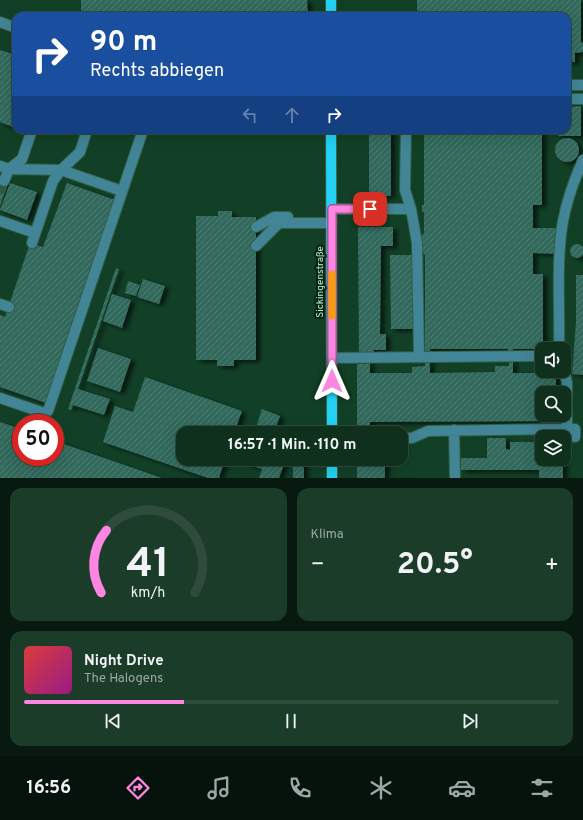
<!DOCTYPE html>
<html lang="de">
<meta charset="utf-8">
<style>
body{margin:0;font-family:Overpass,sans-serif;background:#1c3c2a;color:#f1f3f6;height:100vh;display:flex;flex-direction:column;font-size:15px;white-space:nowrap}
*{box-sizing:border-box;margin:0}
p{font-size:13px;color:#9ba9a4}
.icon{flex:none;width:22px;height:22px;fill:none;stroke:currentColor;stroke-width:2;stroke-linecap:round;stroke-linejoin:round}
.map{position:relative;height:478px;overflow:hidden}
.sheet{display:flex;flex-direction:column;gap:10px;padding:10px;background:#081a10;flex:1}
.sheet>*{flex:none}
.hud{position:absolute;left:12px;top:12px;width:559px;height:122px;border-radius:12px;box-shadow:0 4px 16px #0002,0 0 0 1px #2e4b3b;background:#1a4fa0;color:#fff;overflow:hidden}
.tools{position:absolute;left:535px;top:342px;display:grid;gap:8px}
.tools a{display:grid;place-items:center;width:36px;height:36px;border-radius:8px;background:#0e301d;box-shadow:0 4px 16px #0002,0 0 0 1px #2e4b3b;font-size:20px}
.speed{position:absolute;left:12px;top:414px;display:flex;gap:8px;font-size:20px;font-weight:700;text-align:center}
.speed>*{display:grid;place-content:center;width:52px;height:52px;border-radius:50%;background:#0e301d;box-shadow:0 4px 16px #0002,0 0 0 1px #2e4b3b;line-height:1}
.speed .limit{border:6px solid #d22;background:#fff;color:#111}
.pin{position:absolute;display:grid;place-items:center;width:34px;height:34px;color:#fff;margin:-17px;border-radius:8px;box-shadow:0 2px 6px #0006}
.me{position:absolute;width:44px;margin:-22px;rotate:0deg;stroke-linejoin:round;filter:drop-shadow(0 0 3px #0008)}
.turn{display:flex;align-items:center;gap:14px;height:84px;padding:0 12px;font-size:18px}
.turn .icon{width:52px;height:52px;stroke-width:2.5}
.turn b{display:block;font-size:28px;line-height:34px}
.lanes{display:flex;align-items:center;height:38px;padding:0 12px;background:#0003;justify-content:center;gap:20px;direction:ltr}
.lanes .off{opacity:.35}
.big{font-size:30px;font-weight:700;line-height:1.1}
.sheet .tile{flex:1;display:flex;flex-direction:column;justify-content:center;gap:6px;min-width:0;padding:0 14px;border-radius:12px;background:#1c3c2a}
.sheet .dial{align-items:center;gap:0}
.dial svg{height:104px;overflow:visible;fill:none;stroke:#2e4b3b;stroke-width:7;stroke-linecap:round;text-anchor:middle}
.dial text{fill:#f1f3f6;stroke:none}
.song{display:flex;align-items:center;gap:12px}
.cover{width:48px;height:48px;border-radius:6px;background:linear-gradient(135deg,hsl(0 70% 55%),hsl(310 70% 35%))}
.played{height:4px;border-radius:2px;background:linear-gradient(90deg,#fd86e2 30%,#2e4b3b 30%)}
.keys{display:flex;justify-content:space-around;direction:ltr}
.heat{display:flex;justify-content:space-between;align-items:center;font-size:22px;direction:ltr}
.sheet .tiles{flex:1;display:grid;gap:10px;grid-template-columns:1fr 1fr}
.tile:last-child{grid-column:span 2}
.trip{position:absolute;left:176px;top:426px;width:232px;height:40px;border-radius:12px;background:#0e301d;box-shadow:0 4px 16px #0002,0 0 0 1px #2e4b3b;font-weight:700;line-height:40px;text-align:center}
.dock{display:flex;height:64px;justify-content:space-around;align-items:center;background:#06130c;color:#9ba9a4}
.dock .icon{width:28px;height:28px}
.dock .on{color:#fd86e2}
.dock b{font-size:18px;color:#f1f3f6}
.map>svg:first-child{display:block}
.building{fill:url(#building-hatch);fill-rule:evenodd;filter:url(#shadow)}
.lines{fill:none;stroke-linecap:round;stroke-linejoin:round}
.minor-tunnel{stroke:#2d5a41;stroke-width:10;stroke-dasharray:10 5;stroke-linecap:butt}
.minor-casing{stroke:#325f46;stroke-width:12}
.major-casing{stroke:#325f46;stroke-width:12}
.minor{stroke:#428596;stroke-width:10}
.major{stroke:#23d2f5;stroke-width:10}
.route-casing{stroke:#a45793;stroke-width:10}
.route{stroke:#fd86e2;stroke-width:7}
.slow{stroke:#f59e0b;stroke-width:7}
.labels{text-anchor:middle;dominant-baseline:central;stroke-width:4;stroke-linejoin:round;paint-order:stroke}
.street-label{font-size:10px;fill:#c5edd3;stroke:#012512}
</style>
<div class="map">
<svg width="583" height="478" viewBox="0 0 583 478">
<defs>
<pattern id="building-hatch" width="6" height="6" patternUnits="userSpaceOnUse"><rect width="6" height="6" fill="#30695c"/><path d="M-1 1l2-2M0 6l6-6M5 7l2-2" fill="none" stroke="#4c7f72"/></pattern>
<filter id="shadow"><feDropShadow dx="4.5" dy="2.5" stdDeviation="2" flood-color="#0009"/></filter>
</defs>
<rect width="100%" height="100%" fill="#124027"/>
<path class="building" d="M81 0H307L308 16H81Z
M417 0H581V42L583 43V52L575 53V62H567V16H417Z
M0 50 16 55V128L0 122Z
M581 106V136H558V133H555V130H567V107Z
M369 130H391V196H369Z
M424 130H542V205H533V228H556V254L533 253V274H543V349H513V373H556V393H542V415H556V421L370 422V433H357V364H367V353H359L358 227H393V246H381L380 334H386V350H374V353H370V373H412V367L425 366V255L422 252V236L424 233V212H422V205H424ZM430 349H508L509 366H495V372L430 373Z
M555 150a12 12 0 1 1 24 0a12 12 0 1 1-24 0Z
M0 179 8 182 0 206Z
M10 183 37 192 27 220 0 210Z
M67 183 115 200 46 403 0 387V315L5 317 30 243 43 247Z
M218 211H232V217H256V360H234V366H217V360H196V216H218Z
M570 251a7 7 0 1 1 14 0a7 7 0 1 1-14 0Z
M390 255H413V329H391Z
M116 268 119 269 78 389 110 399 104 415 73 405 71 410 68 409Z
M576 275H583V375L572 374 576 322Z
M143 279 165 286 159 304 137 297Z
M128 281 140 285 136 296 125 293Z
M112 294 131 300 122 328 103 321Z
M98 348 131 359 120 392 87 381Z
M145 377 242 411 234 433H183V459H225L219 478H208L103 442 115 406 133 412Z
M262 409 280 416 274 433H254Z
M0 422 21 429V457H55V441L162 478H0Z
M487 438H506V449L510 450V442H542V459H563V478H539V470H461V458H487Z
M245 459H286L279 478H259L262 469 244 463Z
M293 459H304V478H293Z
M357 459H385V478H357Z"/>
<g class="lines">
<path class="minor-tunnel" d="M0 193 4 181"/>
<defs>
<path id="minor" d="M0 22 16 28
M567 85H583
M567 99H583
M406 130 405 190 411 209 417 243 419 356
M0 166 9 169 61 170 122 191
M4 181 9 169 22 159 32 130
M332 209H411
M0 221 35 233
M256 227 274 217H288
M32 243 53 181 61 170 80 152 87 130
M256 246 279 223H332
M0 304 9 307
M559 349C560 309 556 260 563 221 567 200 574 180 583 160
M332 358 542 356
M564 371 567 382V429H575V437
M0 398 44 413 48 411 143 130
M454 430 455 478
M401 438H412L428 431 567 429"/>
<path id="major" d="M331 0V16
M331 130 332 433
M332 459V478"/>
</defs>
<use href="#minor" class="minor-casing"/>
<use href="#major" class="major-casing"/>
<use href="#minor" class="minor"/>
<use href="#major" class="major"/>
</g>
<g class="lines">
<defs>
<path id="route" d="M332 381V209H370"/>
</defs>
<use href="#route" class="route-casing"/>
<use href="#route" class="route"/>
<path class="slow" d="M332 274V316"/>
</g>
<g class="labels">
<g class="street-label">
<text transform="translate(320 282) rotate(-90)">Sickingenstraße</text>
</g>
</g>
</svg>
<div class="tools">
<a><svg class="icon" aria-label="sound" viewBox="0 0 24 24"><path d="M4 9h4l5-4v14l-5-4H4zM17 9q2 3 0 6"/></svg></a>
<a><svg class="icon" aria-label="search" viewBox="0 0 24 24"><circle cx="10" cy="10" r="6"/><path d="M15 15l6 6"/></svg></a>
<a><svg class="icon" aria-label="layers" viewBox="0 0 24 24"><path d="M12 4l9 5-9 5-9-5zM3 14l9 5 9-5"/></svg></a>
</div>
<div class="speed"><div class="limit">50</div></div>
<div class="pin" style="left:370px;top:209px;background:#d93025"><svg class="icon" aria-label="arrive" viewBox="0 0 24 24"><path d="M6 21V4h12l-3 4 3 4H6"/></svg></div>
<svg class="me" style="left:332px;top:381px" viewBox="-20 -20 40 40"><path d="M0-17L14 15 0 8-14 15z" fill="#fd86e2" stroke="#fff" stroke-width="4"/></svg>
<div class="trip">16:57 · 1 Min. · 110 m</div>
<div class="hud">
<div class="turn"><svg class="icon" aria-label="right" viewBox="0 0 24 24"><path d="M7 20v-9h11M14 6l5 5-5 5"/></svg><div><b>90 m</b>Rechts abbiegen</div></div>
<div class="lanes"><svg class="icon off" aria-label="left" viewBox="0 0 24 24"><path d="M17 20v-9H6M10 6l-5 5 5 5"/></svg><svg class="icon off" aria-label="ahead" viewBox="0 0 24 24"><path d="M12 20V5M6 11l6-6 6 6"/></svg><svg class="icon" aria-label="right" viewBox="0 0 24 24"><path d="M7 20v-9h11M14 6l5 5-5 5"/></svg></div>
</div>
</div>
<section class="sheet">
<div class="tiles">
<div class="tile dial"><svg viewBox="0 0 100 80">
<path d="M14 69A42 42 0 1 1 86 69"/>
<path d="M14 69A42 42 0 0 1 18 21" stroke="#fd86e2"/>
<text x="50" y="56" font-size="32" font-weight="700">41</text>
<text x="50" y="72" font-size="11">km/h</text>
</svg></div>
<div class="tile"><p>Klima</p>
<div class="heat"><a>−</a><b class="big">20.5°</b><a>+</a></div>
</div>
<div class="tile">
<div class="song"><i class="cover"></i><div><b>Night Drive</b><p>The Halogens</p></div></div>
<div class="played"></div>
<div class="keys"><svg class="icon" aria-label="previous" viewBox="0 0 24 24"><path d="M18 5L8 12l10 7zM5 5v14"/></svg><svg class="icon" aria-label="pause" viewBox="0 0 24 24"><path d="M8 5v14M16 5v14"/></svg><svg class="icon" aria-label="next" viewBox="0 0 24 24"><path d="M6 5l10 7-10 7zM19 5v14"/></svg></div>
</div>
</div>
</section>
<nav class="dock">
<b>16:56</b>
<svg class="icon on" aria-label="directions" viewBox="0 0 24 24"><path d="M12 3l9 9-9 9-9-9zM9 14v-3h6M13 9l2 2-2 2"/></svg>
<svg class="icon" aria-label="music" viewBox="0 0 24 24"><path d="M9 18V5l10-2v13"/><circle cx="6" cy="18" r="3"/><circle cx="16" cy="16" r="3"/></svg>
<svg class="icon" aria-label="phone" viewBox="0 0 24 24"><path d="M5 4h4l2 5-3 2q2 4 5 5l2-3 5 2v4C11 20 4 13 5 4z"/></svg>
<svg class="icon" aria-label="climate" viewBox="0 0 24 24"><path d="M12 3v18M4 7l16 10M4 17L20 7"/></svg>
<svg class="icon" aria-label="car" viewBox="0 0 24 24"><path d="M5 17H2v-5l4-1 3-4h7l3 4 3 1v5h-3M9 17h6M6 11h13"/><circle cx="7" cy="17" r="2"/><circle cx="17" cy="17" r="2"/></svg>
<svg class="icon" aria-label="filters" viewBox="0 0 24 24"><path d="M4 7h16M4 17h16"/><circle cx="9" cy="7" r="2"/><circle cx="15" cy="17" r="2"/></svg>
</nav>
